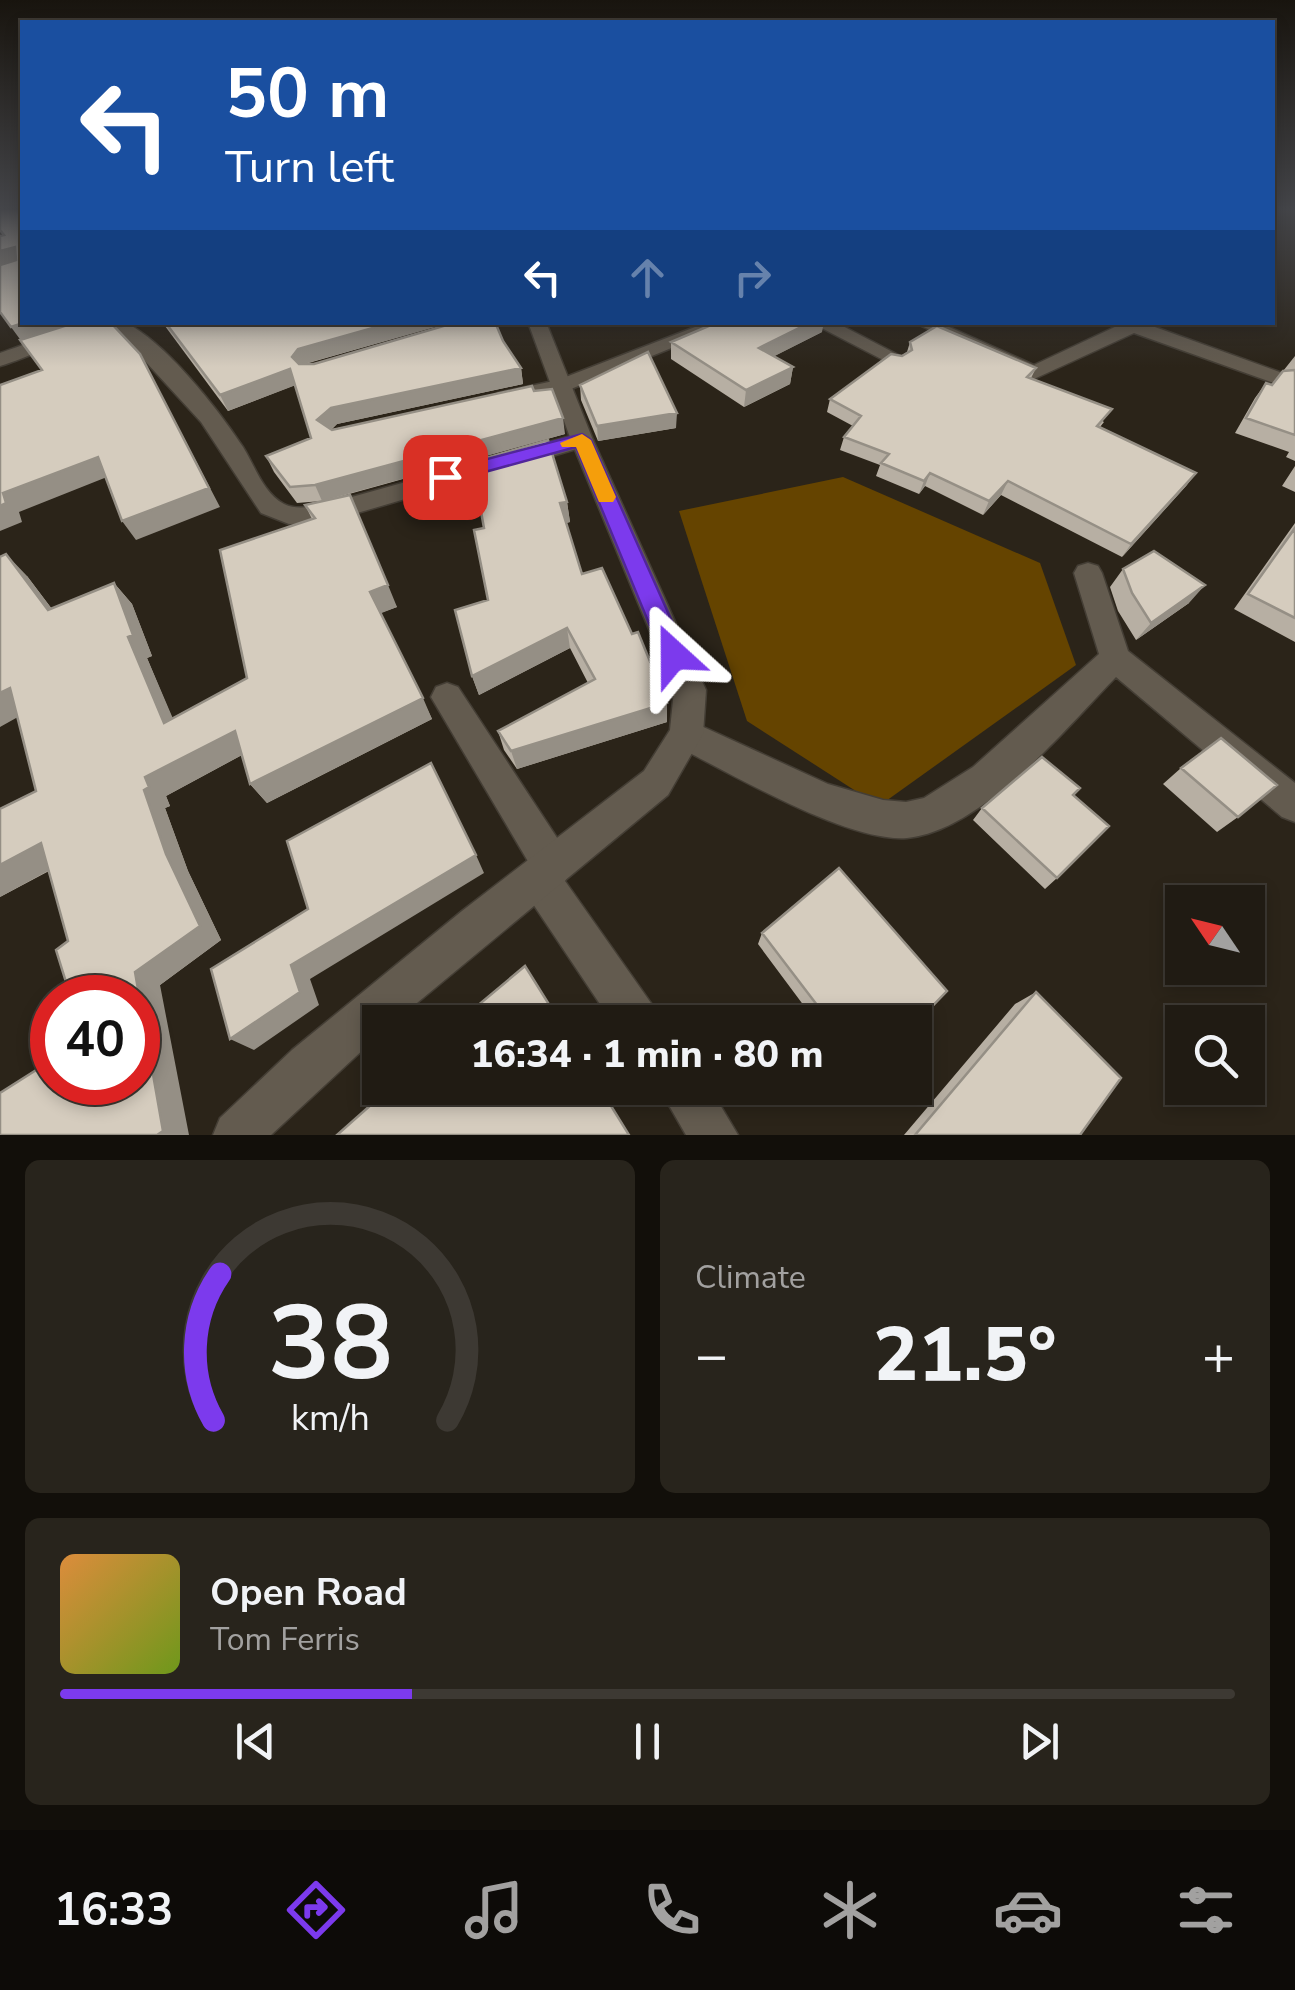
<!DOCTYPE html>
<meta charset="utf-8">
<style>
body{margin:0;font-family:"Nunito Sans",sans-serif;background:#28241c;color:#f1f3f6;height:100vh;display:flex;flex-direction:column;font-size:38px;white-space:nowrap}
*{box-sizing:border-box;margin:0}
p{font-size:32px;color:#a2a1a0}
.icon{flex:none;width:55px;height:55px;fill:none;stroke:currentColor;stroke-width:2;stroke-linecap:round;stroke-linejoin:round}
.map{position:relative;height:1135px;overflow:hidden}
.panel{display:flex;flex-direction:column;gap:25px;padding:25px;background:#120f0a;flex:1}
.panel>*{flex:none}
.hud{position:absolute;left:20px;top:20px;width:1255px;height:305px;border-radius:0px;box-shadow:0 5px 15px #0003,0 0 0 2px #3d3933;background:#1a4fa0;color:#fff;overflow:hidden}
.needle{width:65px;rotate:305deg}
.tools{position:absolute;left:1165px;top:885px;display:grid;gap:20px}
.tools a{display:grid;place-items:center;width:100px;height:100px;border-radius:0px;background:#201b13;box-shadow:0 5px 15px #0003,0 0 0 2px #3d3933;font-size:50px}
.speed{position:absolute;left:30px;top:975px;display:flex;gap:20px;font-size:50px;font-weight:700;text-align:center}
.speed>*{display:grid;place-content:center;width:130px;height:130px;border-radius:50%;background:#201b13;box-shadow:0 5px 15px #0003,0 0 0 2px #3d3933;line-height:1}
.speed .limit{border:15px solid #d22;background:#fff;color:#111}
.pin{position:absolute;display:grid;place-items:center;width:85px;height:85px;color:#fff;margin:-42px;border-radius:20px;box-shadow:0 5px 15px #0006}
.me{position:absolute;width:110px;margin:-55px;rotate:336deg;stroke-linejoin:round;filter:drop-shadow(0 0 8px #0008)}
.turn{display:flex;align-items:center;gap:35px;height:210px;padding:0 40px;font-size:45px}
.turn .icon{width:130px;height:130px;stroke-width:2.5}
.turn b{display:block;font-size:70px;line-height:85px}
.lanes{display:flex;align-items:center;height:95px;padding:0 40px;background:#0003;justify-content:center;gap:50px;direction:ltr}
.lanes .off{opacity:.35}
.big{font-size:75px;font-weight:800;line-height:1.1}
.panel .tile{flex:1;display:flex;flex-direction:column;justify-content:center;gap:15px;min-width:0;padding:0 35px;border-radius:15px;background:#28241c}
.panel .dial{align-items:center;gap:0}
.dial svg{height:260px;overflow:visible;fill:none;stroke:#3d3933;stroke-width:7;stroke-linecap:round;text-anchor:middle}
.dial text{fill:#f1f3f6;stroke:none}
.song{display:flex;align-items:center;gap:30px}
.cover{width:120px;height:120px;border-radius:15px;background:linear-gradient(135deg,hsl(30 70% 55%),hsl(80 70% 35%))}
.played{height:10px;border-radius:5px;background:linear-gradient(90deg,#7c3aed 30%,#3d3933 30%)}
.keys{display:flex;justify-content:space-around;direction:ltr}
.heat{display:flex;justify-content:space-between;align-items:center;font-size:55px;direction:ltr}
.panel .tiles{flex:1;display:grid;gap:25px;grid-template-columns:1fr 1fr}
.tile:last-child{grid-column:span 2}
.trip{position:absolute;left:362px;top:1005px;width:570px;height:100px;border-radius:0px;background:#201b13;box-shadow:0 5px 15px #0003,0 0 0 2px #3d3933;font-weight:800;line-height:100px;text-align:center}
.menu{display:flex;height:160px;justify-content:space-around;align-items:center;background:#0d0b08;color:#a2a1a0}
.menu .icon{width:70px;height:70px}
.menu .on{color:#7c3aed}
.menu b{font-size:45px;color:#f1f3f6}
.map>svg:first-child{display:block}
.water{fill:#654400}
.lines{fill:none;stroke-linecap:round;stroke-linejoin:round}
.minor-casing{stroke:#443e35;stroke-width:3}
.tertiary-casing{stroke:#443e35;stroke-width:3}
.minor{fill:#635b4f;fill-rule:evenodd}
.tertiary{fill:#635b4f;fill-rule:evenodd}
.wall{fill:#b7afa3}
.shaded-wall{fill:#958f85}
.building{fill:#d5ccbe;stroke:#958f85;stroke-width:2.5}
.route{fill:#7c3aed;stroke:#51269a;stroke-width:2.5}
.slow{fill:#f59e0b}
</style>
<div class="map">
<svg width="1295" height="1135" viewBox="0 0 1295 1135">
<rect width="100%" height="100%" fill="#2b2419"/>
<path class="water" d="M843 477 1040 563 1076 665 879 806 747 721 679 511Z"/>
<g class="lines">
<defs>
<path id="minor" d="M124 322C165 341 218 409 243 447 255 466 263 493 284 504 296 510 310 507 323 505L582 433 593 440 590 445 323 523 289 524 261 513 201 422 122 336C95 322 30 358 0 366V353C41 339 79 322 124 322Z
M708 322H735L571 389 506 404 495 398 498 393 558 380Z
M810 322H835L906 359 896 365 889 363Z
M913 322H938L1034 365 1119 325 1117 322H1141L1285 374 1288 378 1285 382H1271L1134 333 1034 379Z
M1088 563 1098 566 1102 573 1128 651 1295 783V822L1282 817 1116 677C1066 728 982 831 907 838 847 843 729 772 674 745L669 734 674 723 686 719 828 784 883 800 906 802 924 798 973 767 1099 654 1074 573 1078 566Z
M447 683 458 687 567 853 572 867 565 881 653 1006 659 1022H612L525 892 520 878 529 863 431 697 436 687Z
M659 1088H710L738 1135H686Z"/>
<path id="tertiary" d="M528 322H546L593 440 706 690 703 734 668 795 394 1022H380V1034L271 1135H213L220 1118 292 1050 462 911 644 771 670 730 674 690 571 440Z"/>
</defs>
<use href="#minor" class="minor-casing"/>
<use href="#tertiary" class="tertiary-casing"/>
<use href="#minor" class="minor"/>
<use href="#tertiary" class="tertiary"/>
</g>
<path class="wall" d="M162 322H452L305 364 503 341 521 368 523 384 337 424 332 429 534 391 565 434 324 501 397 607 380 613 432 719 267 803 250 784 242 755 166 796 170 806 165 808 188 871 221 940 160 985 138 1082 68 941 49 871 0 897 36 791 27 576 52 609 114 583 132 604 152 656 147 658 172 718 247 678 312 519 305 505 322 501 297 503 274 472 266 456 311 438 295 385 228 411Z
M822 332 774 356 793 367 790 384 744 407 671 359V342Z
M910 342 1036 368 1031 378 1104 422 1100 427 1196 473 1186 486 1122 557 1001 495 983 515 925 486 919 494 876 476 880 465 840 450 844 437 853 426 827 412 830 399 907 352Z
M1295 356V461L1286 457 1289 452 1235 433 1255 398 1266 383 1272 385Z
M580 385 676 428 598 441 581 400Z
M1295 466V492L1282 486Z
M567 502 570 522 566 523 582 574 632 634 667 703V722L517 769 504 750 498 731 588 683 570 648 479 695 472 676 488 600 484 528Z
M1295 523V642L1234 609Z
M1123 569 1189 603 1136 640 1118 611 1110 587Z
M1181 768 1238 817 1217 832 1163 784Z
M1073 795 1057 878 1045 889 973 820 982 808Z
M762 933 915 1022H816L758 944Z
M1036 992 1080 1135H904L1015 1004Z"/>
<path class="shaded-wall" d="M15 247 22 258 0 267V251Z
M26 322H85L22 342 11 327Z
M394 322H452L304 364 298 372 292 357 298 349Z
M811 322H824L822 332 757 365 759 348Z
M140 354 220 507 136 540 122 521Z
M793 367 790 384 744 407 746 390Z
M521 368 523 384 337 424 323 436 317 420 331 408Z
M290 369 296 385 228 411 220 395Z
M677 413 676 428 598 441 597 426Z
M563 418 565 434 322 501 315 485Z
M98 457 112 475 19 512 22 522 0 531V506L3 493Z
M930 473 925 486 919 494 924 481Z
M1196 473 1186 486 1122 557 1131 544Z
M1008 481 1001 495 983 515 989 501Z
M567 502 570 522 562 524 560 503Z
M6 554 27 576 69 632 48 610Z
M114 583 132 604 152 656 147 658 183 742 164 723 128 637Z
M388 585 397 607 379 614 370 592Z
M1205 585 1189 603 1136 640 1151 623Z
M567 628 570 648 479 695 472 676Z
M10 688 34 708 0 727V693Z
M423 698 432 719 267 803 250 784Z
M667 703V722L517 769 511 751Z
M235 731 251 750 166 796 170 806 165 808 188 871 221 940 160 985 189 1135H157L135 972 166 854 144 790 145 777Z
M41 843 68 860 0 897V865Z
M476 855 484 873 310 979 319 1005 254 1050 230 1039 291 965Z"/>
<path class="building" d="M4 208H22V322H26L11 327 0 312V265L16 260 15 247 0 251V236L4 235 0 230V209Z
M77 322H110L140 354 209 488 122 521 98 457 3 493 6 503 0 506V385L42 370 20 340Z
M165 322H394L298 349 292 357 299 364H314L457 322H495L503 341 521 368 331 408 317 420 332 430 532 386 534 391 552 389 563 418 315 485 290 487 266 456 311 438 290 369 220 395Z
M718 322H811L759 348 793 367 746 390 671 342Z
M937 326 1036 368 1027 377 1112 409 1097 426 1196 473 1131 544 1008 481 989 501 930 473 924 481 881 463 889 454 844 437 861 416 830 399 891 354 902 356 912 350 910 342Z
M648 352 677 413 597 426 580 385Z
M1295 370V435L1246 418 1266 383 1272 385 1283 371Z
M548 440 567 502 560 503 582 574 602 568 632 634 638 632 667 703 511 751 498 731 595 679 567 628 472 676 455 610 488 600 474 530 484 528 472 462Z
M350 495 388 585 370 592 423 698 250 784 235 731 145 777 149 787 144 790 166 854 200 926 135 972 163 1131 157 1135H0V1093L52 1060V1082H138V998H71L56 950 68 941 41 843 0 865V809L36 791 10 688 0 693V557L6 554 48 610 114 583 133 635 128 637 164 723 247 678 220 550 315 518 305 505Z
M1295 528V618L1248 594Z
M1154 551 1205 585 1151 623 1132 593 1123 569Z
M1221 738 1277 785 1238 817 1181 768Z
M1042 757 1080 788 1073 795 1109 826 1057 878 982 808Z
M431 763 476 855 291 965 300 992 230 1039 211 969 308 909 287 841Z
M839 868 947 991 915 1024V1022H830L762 933Z
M525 966 560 1022H458Z
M1036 992 1121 1078 1080 1135H915Z
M390 1088H600L629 1135H337Z"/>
<linearGradient id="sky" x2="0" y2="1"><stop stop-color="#18140e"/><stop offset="0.57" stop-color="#444549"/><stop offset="1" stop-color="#444549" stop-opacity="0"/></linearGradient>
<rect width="1295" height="367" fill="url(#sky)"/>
<path class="route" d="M582 434 591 440 687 655 683 663 674 666 665 663 662 655 576 447 445 483 435 477 438 472Z"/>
<path class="slow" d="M582 434 591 440 616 497 613 502H599L576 447H562L560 443Z"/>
</svg>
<div class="tools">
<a><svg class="needle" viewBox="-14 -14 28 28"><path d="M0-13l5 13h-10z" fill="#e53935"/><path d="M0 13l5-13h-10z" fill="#a2a1a0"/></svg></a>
<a><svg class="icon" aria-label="search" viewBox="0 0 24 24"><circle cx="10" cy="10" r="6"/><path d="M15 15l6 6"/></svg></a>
</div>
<div class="speed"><div class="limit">40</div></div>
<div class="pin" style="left:445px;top:477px;background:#d93025"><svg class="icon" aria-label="arrive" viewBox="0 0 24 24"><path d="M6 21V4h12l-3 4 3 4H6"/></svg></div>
<svg class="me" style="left:674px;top:655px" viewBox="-20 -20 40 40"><path d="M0-17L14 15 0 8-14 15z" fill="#7c3aed" stroke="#fff" stroke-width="4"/></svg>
<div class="trip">16:34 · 1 min · 80 m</div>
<div class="hud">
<div class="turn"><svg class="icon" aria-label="left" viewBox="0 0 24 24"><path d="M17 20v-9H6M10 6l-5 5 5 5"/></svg><div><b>50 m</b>Turn left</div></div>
<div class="lanes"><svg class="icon" aria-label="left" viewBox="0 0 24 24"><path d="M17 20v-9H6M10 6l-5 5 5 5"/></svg><svg class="icon off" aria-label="ahead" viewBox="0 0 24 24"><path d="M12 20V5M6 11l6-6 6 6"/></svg><svg class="icon off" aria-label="right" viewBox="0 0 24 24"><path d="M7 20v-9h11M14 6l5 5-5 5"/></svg></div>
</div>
</div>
<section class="panel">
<div class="tiles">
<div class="tile dial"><svg viewBox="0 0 100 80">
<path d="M14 69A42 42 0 1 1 86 69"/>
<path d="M14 69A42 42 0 0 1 16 24" stroke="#7c3aed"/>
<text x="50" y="56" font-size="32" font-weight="700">38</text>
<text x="50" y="72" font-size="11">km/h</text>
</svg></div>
<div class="tile"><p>Climate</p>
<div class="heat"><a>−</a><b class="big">21.5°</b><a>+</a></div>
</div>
<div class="tile">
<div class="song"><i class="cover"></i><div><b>Open Road</b><p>Tom Ferris</p></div></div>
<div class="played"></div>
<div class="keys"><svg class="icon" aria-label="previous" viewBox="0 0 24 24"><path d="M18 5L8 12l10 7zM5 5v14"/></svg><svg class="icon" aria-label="pause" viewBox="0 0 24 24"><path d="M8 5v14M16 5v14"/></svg><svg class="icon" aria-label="next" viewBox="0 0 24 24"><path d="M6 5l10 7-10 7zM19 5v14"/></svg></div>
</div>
</div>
</section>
<nav class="menu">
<b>16:33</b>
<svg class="icon on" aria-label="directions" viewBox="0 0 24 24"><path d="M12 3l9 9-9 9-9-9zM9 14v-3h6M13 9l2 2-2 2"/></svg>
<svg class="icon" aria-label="music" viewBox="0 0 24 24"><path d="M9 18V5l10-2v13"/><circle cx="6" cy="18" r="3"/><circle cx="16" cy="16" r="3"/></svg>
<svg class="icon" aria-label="phone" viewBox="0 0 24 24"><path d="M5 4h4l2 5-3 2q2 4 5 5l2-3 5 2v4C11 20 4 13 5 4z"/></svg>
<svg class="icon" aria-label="climate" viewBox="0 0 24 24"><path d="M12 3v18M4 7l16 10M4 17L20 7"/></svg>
<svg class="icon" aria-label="car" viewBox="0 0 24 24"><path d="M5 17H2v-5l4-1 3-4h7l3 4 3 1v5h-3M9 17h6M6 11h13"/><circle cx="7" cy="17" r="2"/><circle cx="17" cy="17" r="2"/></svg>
<svg class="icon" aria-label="filters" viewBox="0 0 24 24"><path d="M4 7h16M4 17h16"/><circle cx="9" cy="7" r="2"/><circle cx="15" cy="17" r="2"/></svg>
</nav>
